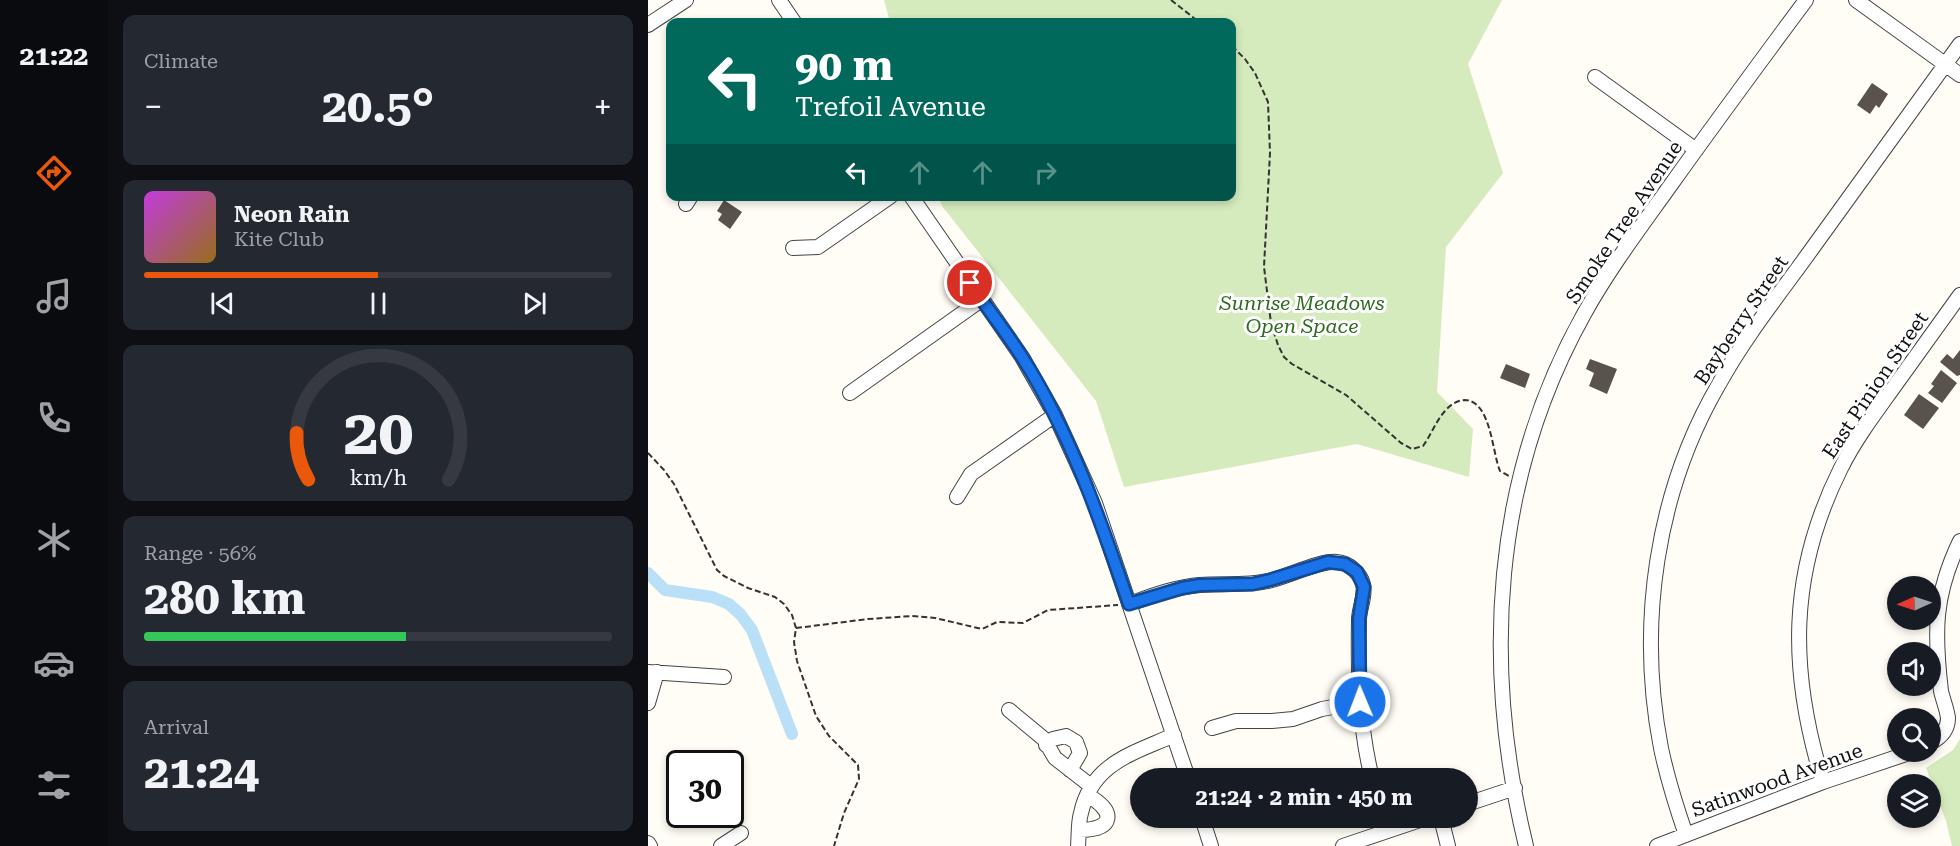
<!DOCTYPE html>
<meta charset="utf-8">
<style>
body{margin:0;font-family:"Roboto Serif",serif;background:#242831;color:#f1f3f6;height:100vh;display:flex;flex-direction:column;font-size:22px;white-space:nowrap}
*{box-sizing:border-box;margin:0}
p{font-size:20px;color:#9ea1a6}
.icon{flex:none;width:33px;height:33px;fill:none;stroke:currentColor;stroke-width:2;stroke-linecap:round;stroke-linejoin:round}
.map{position:relative;flex:1;overflow:hidden}
.panel{display:flex;flex-direction:column;gap:15px;padding:15px;background:#0d0f14;width:540px}
.panel>*{flex:none}
.banner{position:absolute;left:18px;top:18px;width:570px;height:183px;border-radius:12px;box-shadow:0 3px 9px #0003;background:#00695c;color:#fff;overflow:hidden}
.needle{width:39px;rotate:267deg}
.controls{position:absolute;left:1239px;top:576px;display:grid;gap:12px}
.controls a{display:grid;place-items:center;width:54px;height:54px;border-radius:50%;background:#171b24;box-shadow:0 3px 9px #0003;font-size:30px}
.speed{position:absolute;left:18px;top:750px;display:flex;gap:12px;font-size:30px;font-weight:700;text-align:center}
.speed>*{display:grid;place-content:center;width:78px;height:78px;border-radius:50%;background:#171b24;box-shadow:0 3px 9px #0003;line-height:1}
.speed .limit{border:3px solid #111;border-radius:9px;background:#fff;color:#111}
.pin{position:absolute;display:grid;place-items:center;width:51px;height:51px;color:#fff;margin:-26px;border:3px solid #fff;border-radius:50%;box-shadow:0 2px 6px #0007}
.me{position:absolute;width:66px;margin:-33px;rotate:359deg;stroke-linejoin:round;filter:drop-shadow(0 0 4px #0008)}
.turn{display:flex;align-items:center;gap:21px;height:126px;padding:0 30px;font-size:27px}
.turn .icon{width:78px;height:78px;stroke-width:2.5}
.turn b{display:block;font-size:42px;line-height:51px}
.lanes{display:flex;align-items:center;height:57px;padding:0 30px;background:#0003;justify-content:center;gap:30px;direction:ltr}
.lanes .off{opacity:.35}
.big{font-size:45px;font-weight:700;line-height:1.1}
.panel .widget{flex:1;display:flex;flex-direction:column;justify-content:center;gap:9px;min-width:0;padding:0 21px;border-radius:12px;background:#242831}
.panel .dial{align-items:center;gap:0}
.dial svg{height:156px;overflow:visible;fill:none;stroke:#363941;stroke-width:7;stroke-linecap:round;text-anchor:middle}
.dial text{fill:#f1f3f6;stroke:none}
.song{display:flex;align-items:center;gap:18px}
.cover{width:72px;height:72px;border-radius:9px;background:linear-gradient(135deg,hsl(290 70% 55%),hsl(40 70% 35%))}
.played{height:6px;border-radius:3px;background:linear-gradient(90deg,#ea580c 50%,#363941 50%)}
.keys{display:flex;justify-content:space-around;direction:ltr}
.heat{display:flex;justify-content:space-between;align-items:center;font-size:33px;direction:ltr}
.charge{height:9px;border-radius:4px;background:linear-gradient(90deg,#34c759 56%,#363941 0)}
.trip{position:absolute;left:482px;top:768px;width:348px;height:60px;border-radius:30px;background:#171b24;box-shadow:0 3px 9px #0003;font-weight:700;line-height:60px;text-align:center}
main{display:flex;flex:1;min-height:0}
.menu{display:flex;flex-direction:column;width:108px;justify-content:space-around;align-items:center;background:#090b0e;color:#9ea1a6}
.menu .icon{width:42px;height:42px}
.menu .current{color:#ea580c}
.menu b{font-size:27px;color:#f1f3f6}
.map>svg:first-child{display:block}
.green{fill:#d5ebbd}
.lines{fill:none;stroke-linecap:round;stroke-linejoin:round}
.canal{stroke:#b9e0f7;stroke-width:12}
.building{fill:#5a524d}
.minor-casing{stroke:#444;stroke-width:16}
.path{stroke:#333;stroke-width:2;stroke-dasharray:6 3;stroke-linecap:butt}
.minor{stroke:#fff;stroke-width:14}
.route-casing{stroke:#114b97;stroke-width:15}
.route{stroke:#1a73e8;stroke-width:10}
.labels{text-anchor:middle;dominant-baseline:central;stroke-width:6;stroke-linejoin:round;paint-order:stroke}
.street-label{font-size:20px;fill:#111;stroke:#fff}
.park-label{font-size:20px;font-style:italic;fill:#2f6b1f;stroke:#fff}
</style>
<main>
<nav class="menu">
<b>21:22</b>
<svg class="icon current" aria-label="directions" viewBox="0 0 24 24"><path d="M12 3l9 9-9 9-9-9zM9 14v-3h6M13 9l2 2-2 2"/></svg>
<svg class="icon" aria-label="music" viewBox="0 0 24 24"><path d="M9 18V5l10-2v13"/><circle cx="6" cy="18" r="3"/><circle cx="16" cy="16" r="3"/></svg>
<svg class="icon" aria-label="phone" viewBox="0 0 24 24"><path d="M5 4h4l2 5-3 2q2 4 5 5l2-3 5 2v4C11 20 4 13 5 4z"/></svg>
<svg class="icon" aria-label="climate" viewBox="0 0 24 24"><path d="M12 3v18M4 7l16 10M4 17L20 7"/></svg>
<svg class="icon" aria-label="car" viewBox="0 0 24 24"><path d="M5 17H2v-5l4-1 3-4h7l3 4 3 1v5h-3M9 17h6M6 11h13"/><circle cx="7" cy="17" r="2"/><circle cx="17" cy="17" r="2"/></svg>
<svg class="icon" aria-label="filters" viewBox="0 0 24 24"><path d="M4 7h16M4 17h16"/><circle cx="9" cy="7" r="2"/><circle cx="15" cy="17" r="2"/></svg>
</nav>
<section class="panel">
<div class="widget"><p>Climate</p>
<div class="heat"><a>−</a><b class="big">20.5°</b><a>+</a></div>
</div>
<div class="widget">
<div class="song"><i class="cover"></i><div><b>Neon Rain</b><p>Kite Club</p></div></div>
<div class="played"></div>
<div class="keys"><svg class="icon" aria-label="previous" viewBox="0 0 24 24"><path d="M18 5L8 12l10 7zM5 5v14"/></svg><svg class="icon" aria-label="pause" viewBox="0 0 24 24"><path d="M8 5v14M16 5v14"/></svg><svg class="icon" aria-label="next" viewBox="0 0 24 24"><path d="M6 5l10 7-10 7zM19 5v14"/></svg></div>
</div>
<div class="widget dial"><svg viewBox="0 0 100 80">
<path d="M14 69A42 42 0 1 1 86 69"/>
<path d="M14 69A42 42 0 0 1 8 45" stroke="#ea580c"/>
<text x="50" y="56" font-size="32" font-weight="700">20</text>
<text x="50" y="72" font-size="11">km/h</text>
</svg></div>
<div class="widget"><p>Range · 56%</p><b class="big">280 km</b><div class="charge"></div></div>
<div class="widget"><p>Arrival</p><b class="big">21:24</b></div>
</section>
<div class="map">
<svg width="1312" height="846" viewBox="0 0 1312 846">
<rect width="100%" height="100%" fill="#fffdf5"/>
<path class="green" d="M236 0H854L820 64 855 173 798 247 789 392 825 429 821 477 709 444 476 487 448 401 294 206 291 197 584 196V22H242Z
M1312 739V846H1304L1298 821 1278 768 1305 750Z"/>
<g class="lines">
<path class="canal" d="M0 573 17 590 64 597 81 604 93 615 104 630 144 734"/>
</g>
<path class="building" d="M1224 83 1240 94 1231 108 1228 105 1222 114 1209 105Z
M76 200 94 212 82 229 70 220 74 214 69 211Z
M1312 350V375L1309 376 1292 362 1299 354 1305 359Z
M942 359 969 369 959 394 941 386 946 373 938 369Z
M858 364 882 374 877 388 852 378Z
M1293 370 1309 383 1294 403 1280 393 1286 386 1283 384Z
M1271 394 1291 408 1275 429 1256 415Z"/>
<g class="lines">
<defs>
<path id="minor" d="M131 0 146 22
M1208 0 1312 75
M0 25 38 0
M947 77 1048 150
M263 196 374 357 407 415 447 503 540 778
M38 204 43 196
M145 248 170 247 243 196
M202 393 333 300
M309 497 323 474 407 415
M481 604C504 596 527 587 552 585 574 583 597 586 620 581 639 577 672 560 689 562 701 563 712 573 715 584 718 596 711 608 711 620 710 673 711 727 724 778
M0 672 76 677
M0 703 9 672
M361 710 396 739 407 758 443 786
M564 728 588 721H624L645 719 674 709 712 702
M1282 743C1292 738 1300 730 1300 718 1299 709 1295 700 1293 691 1286 632 1286 595 1312 541
M398 745 405 739 418 736 428 742 432 753 422 770
M1175 782C1141 671 1140 574 1193 468 1207 440 1225 416 1243 391 1266 359 1289 327 1312 295
M819 804 867 788
M554 818 563 846
M793 818 800 846
M431 830C467 830 468 811 439 795
M1038 835C1028 806 1019 777 1013 748 989 625 1008 492 1071 384 1098 335 1134 291 1166 246 1215 179 1263 111 1312 44
M0 843 2 846
M73 846 93 833
M430 846C431 835 430 823 433 813 444 763 484 754 526 735
M695 846 778 818
M878 846C834 665 844 479 936 314 961 269 992 228 1022 186 1067 123 1112 62 1158 0
M1009 846 1175 782 1264 752"/>
</defs>
<use href="#minor" class="minor-casing"/>
<path class="path" d="M523 0 551 22
M584 46 597 59 607 73 620 102 622 153 616 267 623 323 630 345 636 357 644 364 698 395 753 443 764 449 775 446C783 435 788 421 797 411 802 405 809 400 817 400 843 401 844 452 852 471L861 476
M0 453 16 470 26 484 69 570 76 576 100 588 127 597 136 604 144 615 148 628 146 642 149 661 168 716 181 736 210 765 211 779 196 813 186 846
M148 628 220 619 264 616 287 618 334 629 349 622 375 623 400 610 470 605"/>
<use href="#minor" class="minor"/>
</g>
<g class="lines">
<defs>
<path id="route" d="M322 283C339 308 358 332 374 357 423 434 452 519 481 604L534 588 552 585 605 584 622 580 680 562 697 564 709 572 716 587 711 619 712 702"/>
</defs>
<use href="#route" class="route-casing"/>
<use href="#route" class="route"/>
</g>
<g class="labels">
<g class="street-label">
<text transform="translate(976 222) rotate(-56)">Smoke Tree Avenue</text>
<text transform="translate(1093 320) rotate(-56)">Bayberry Street</text>
<text transform="translate(1227 385) rotate(-56)">East Pinion Street</text>
<text transform="translate(1129 780) rotate(-20)">Satinwood Avenue</text>
</g>
<g class="park-label">
<text x="654" y="303">Sunrise Meadows<tspan x="654" dy="23">Open Space</tspan></text>
</g>
</g>
</svg>
<div class="controls">
<a><svg class="needle" viewBox="-14 -14 28 28"><path d="M0-13l5 13h-10z" fill="#e53935"/><path d="M0 13l5-13h-10z" fill="#9ea1a6"/></svg></a>
<a><svg class="icon" aria-label="sound" viewBox="0 0 24 24"><path d="M4 9h4l5-4v14l-5-4H4zM17 9q2 3 0 6"/></svg></a>
<a><svg class="icon" aria-label="search" viewBox="0 0 24 24"><circle cx="10" cy="10" r="6"/><path d="M15 15l6 6"/></svg></a>
<a><svg class="icon" aria-label="layers" viewBox="0 0 24 24"><path d="M12 4l9 5-9 5-9-5zM3 14l9 5 9-5"/></svg></a>
</div>
<div class="speed"><div class="limit">30</div></div>
<div class="pin" style="left:322px;top:283px;background:#d93025"><svg class="icon" aria-label="arrive" viewBox="0 0 24 24"><path d="M6 21V4h12l-3 4 3 4H6"/></svg></div>
<svg class="me" style="left:712px;top:702px" viewBox="-20 -20 40 40"><circle r="17" fill="#1a73e8" stroke="#fff" stroke-width="3"/><path d="M0-11L8 9 0 5-8 9z" fill="#fff"/></svg>
<div class="trip">21:24 · 2 min · 450 m</div>
<div class="banner">
<div class="turn"><svg class="icon" aria-label="left" viewBox="0 0 24 24"><path d="M17 20v-9H6M10 6l-5 5 5 5"/></svg><div><b>90 m</b>Trefoil Avenue</div></div>
<div class="lanes"><svg class="icon" aria-label="left" viewBox="0 0 24 24"><path d="M17 20v-9H6M10 6l-5 5 5 5"/></svg><svg class="icon off" aria-label="ahead" viewBox="0 0 24 24"><path d="M12 20V5M6 11l6-6 6 6"/></svg><svg class="icon off" aria-label="ahead" viewBox="0 0 24 24"><path d="M12 20V5M6 11l6-6 6 6"/></svg><svg class="icon off" aria-label="right" viewBox="0 0 24 24"><path d="M7 20v-9h11M14 6l5 5-5 5"/></svg></div>
</div>
</div>
</main>
